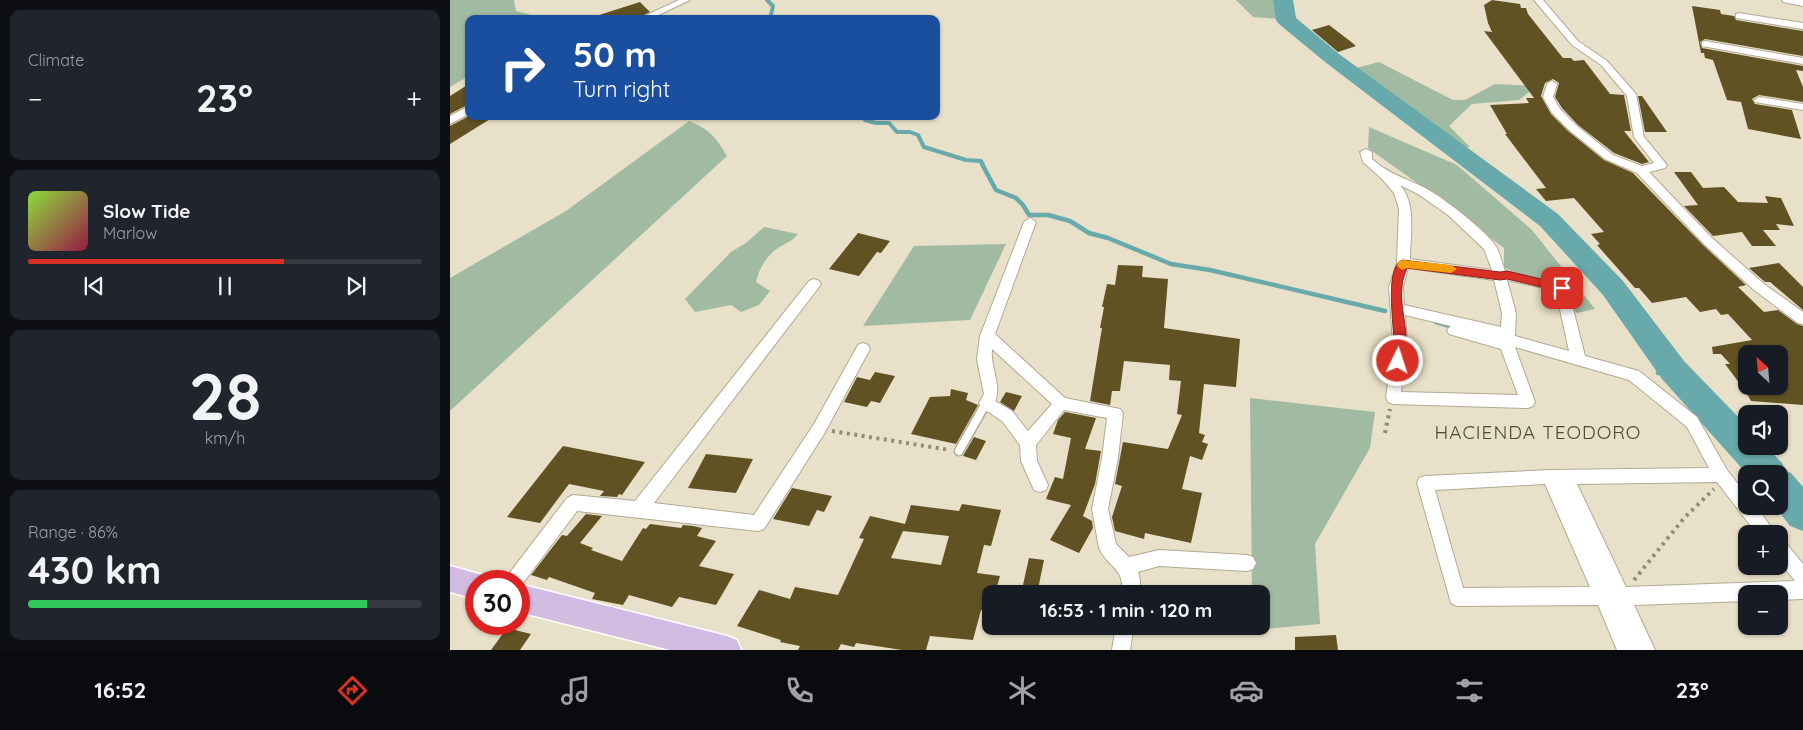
<!DOCTYPE html>
<meta charset="utf-8">
<style>
body{margin:0;font-family:Quicksand,sans-serif;background:#20242c;color:#f1f3f6;height:100vh;display:flex;flex-direction:column;font-size:19px;white-space:nowrap}
*{box-sizing:border-box;margin:0}
p{font-size:16px;color:#9ea1a6}
.icon{flex:none;width:28px;height:28px;fill:none;stroke:currentColor;stroke-width:2;stroke-linecap:round;stroke-linejoin:round}
.map{position:relative;flex:1;overflow:hidden}
.panel{display:flex;flex-direction:column;gap:10px;padding:10px;background:#0d0f14;width:450px}
.panel>*{flex:none}
.top-card{position:absolute;left:15px;top:15px;width:475px;height:105px;border-radius:10px;box-shadow:0 1px 4px #0004;background:#1a4fa0;color:#fff;overflow:hidden}
.needle{width:32px;rotate:334deg}
.controls{position:absolute;left:1288px;top:345px;display:grid;gap:10px}
.controls a{display:grid;place-items:center;width:50px;height:50px;border-radius:10px;background:#171b24;box-shadow:0 1px 4px #0004;font-size:25px}
.speed{position:absolute;left:15px;top:570px;display:flex;gap:10px;font-size:25px;font-weight:700;text-align:center}
.speed>*{display:grid;place-content:center;width:65px;height:65px;border-radius:50%;background:#171b24;box-shadow:0 1px 4px #0004;line-height:1}
.speed .limit{border:8px solid #d22;background:#fff;color:#111}
.pin{position:absolute;display:grid;place-items:center;width:42px;height:42px;color:#fff;margin:-21px;border-radius:10px;box-shadow:0 2px 8px #0006}
.me{position:absolute;width:55px;margin:-28px;rotate:4deg;stroke-linejoin:round;filter:drop-shadow(0 0 4px #0008)}
.turn{display:flex;align-items:center;gap:18px;height:105px;padding:0 25px;font-size:22px}
.turn .icon{width:65px;height:65px;stroke-width:2.5}
.turn b{display:block;font-size:35px;line-height:42px}
.big{font-size:38px;font-weight:700;line-height:1.1}
.panel .widget{flex:1;display:flex;flex-direction:column;justify-content:center;gap:8px;min-width:0;padding:0 18px;border-radius:10px;background:#20242c}
.panel .dial{align-items:center;gap:0}
.dial b{font-size:65px;line-height:1}
.song{display:flex;align-items:center;gap:15px}
.cover{width:60px;height:60px;border-radius:8px;background:linear-gradient(135deg,hsl(90 70% 55%),hsl(340 70% 35%))}
.played{height:5px;border-radius:2px;background:linear-gradient(90deg,#d93025 65%,#363941 65%)}
.keys{display:flex;justify-content:space-around;direction:ltr}
.heat{display:flex;justify-content:space-between;align-items:center;font-size:28px;direction:ltr}
.charge{height:8px;border-radius:4px;background:linear-gradient(90deg,#34c759 86%,#363941 0)}
.trip{position:absolute;left:532px;top:585px;width:288px;height:50px;border-radius:10px;background:#171b24;box-shadow:0 1px 4px #0004;font-weight:700;line-height:50px;text-align:center}
.dock{display:flex;height:80px;justify-content:space-around;align-items:center;background:#090b0e;color:#9ea1a6}
.dock .icon{width:35px;height:35px}
.dock .active{color:#d93025}
.dock b{font-size:22px;color:#f1f3f6}
main{display:flex;flex:1;min-height:0}
.map>svg:first-child{display:block}
.green{fill:#a1bba2}
.lines{fill:none;stroke-linecap:round;stroke-linejoin:round}
.stream-far1{stroke:#68aaab;stroke-width:4}
.stream{stroke:#68aaab;stroke-width:4.5}
.river{fill:#68aaab;fill-rule:evenodd}
.building{fill:#615224;fill-rule:evenodd}
.service-casing{stroke:#b1aa93;stroke-width:11}
.minor-casing{stroke:#b1aa93;stroke-width:2}
.primary-casing{stroke:#fff;stroke-width:3}
.path{stroke:#918b7a;stroke-width:4;stroke-dasharray:3 4.5;stroke-linecap:butt}
.service{stroke:#fff;stroke-width:8}
.minor{fill:#fff;fill-rule:evenodd}
.primary{fill:#d3bce2;fill-rule:evenodd}
.route{fill:#d93025;stroke:#8d1f18}
.slow{fill:#f59e0b}
.labels{text-anchor:middle;dominant-baseline:central;stroke-width:5;stroke-linejoin:round;paint-order:stroke}
.neighbourhood-label{font-size:19px;letter-spacing:1px;fill:#4d4733;stroke:#e8e0c8}
</style>
<main>
<section class="panel">
<div class="widget"><p>Climate</p>
<div class="heat"><a>−</a><b class="big">23°</b><a>+</a></div>
</div>
<div class="widget">
<div class="song"><i class="cover"></i><div><b>Slow Tide</b><p>Marlow</p></div></div>
<div class="played"></div>
<div class="keys"><svg class="icon" aria-label="previous" viewBox="0 0 24 24"><path d="M18 5L8 12l10 7zM5 5v14"/></svg><svg class="icon" aria-label="pause" viewBox="0 0 24 24"><path d="M8 5v14M16 5v14"/></svg><svg class="icon" aria-label="next" viewBox="0 0 24 24"><path d="M6 5l10 7-10 7zM19 5v14"/></svg></div>
</div>
<div class="widget dial"><b>28</b><p>km/h</p></div>
<div class="widget"><p>Range · 86%</p><b class="big">430 km</b><div class="charge"></div></div>
</section>
<div class="map">
<svg width="1353" height="650" viewBox="0 0 1353 650">
<rect width="100%" height="100%" fill="#e8e0c8"/>
<path class="green" d="M0 0H64L66 11 97 19H19V76L0 87Z
M786 0H823L829 19 803 17Z
M929 62 1003 100H1015L1045 84 1087 86 1069 100 1022 104 999 126 1020 147 1007 149 902 69Z
M239 121C260 130 265 136 277 156L0 411V278L116 211Z
M919 127 1007 165 1082 230 1145 309 1127 313 1099 281 1080 278 1054 268V248L981 193 918 148Z
M314 227 348 234C340 243 337 242 328 248 316 256 309 269 306 282L320 291 309 305 291 312 281 305 245 312 235 299 281 252 296 243Z
M556 244 520 320 413 326 464 246Z
M800 398 925 412 920 448 865 544 870 624 802 630V626H811V594H802Z"/>
<g class="lines">
<path class="stream-far1" d="M317 0 323 6 320 19
M414 116 415 120 426 123H439L447 132H460L468 135 474 147 516 160 531 161 533 165"/>
<path class="stream" d="M532 164 546 190 566 198 573 205 579 215H598L620 221 639 233 658 238 721 264 760 270 935 311
M986 322 1007 328
M1208 373 1223 370"/>
<path class="river" d="M823 0H843L846 18 889 54 1108 214 1173 281 1234 361 1296 425V446H1316L1332 463 1336 471 1341 473 1353 487V531L1340 526 1325 506H1329V474H1297L1212 379 1153 295 1090 226 875 62 829 24 826 20Z"/>
</g>
<path class="building" d="M1042 0 1070 4 1071 8H1076L1078 14 1113 58H1121L1124 61 1134 60 1160 94 1174 95 1181 131H1174L1199 162 1192 164 1164 153 1128 125 1112 108 1105 97 1109 83 1103 79 1095 83 1091 96 1101 114 1118 131 1154 160 1183 173 1253 245 1296 285 1288 287 1314 312 1328 310 1347 324 1353 326V405L1301 401 1296 392 1275 364H1280L1271 354H1263L1262 347 1302 340 1278 314 1271 315 1266 309 1250 312 1236 297 1202 303 1189 288H1185L1147 245 1150 244 1141 234 1154 232 1124 198 1096 201 1086 189 1096 188 1055 134H1057L1040 105 1079 103 1076 98H1084L1034 31 1042 32 1038 23 1034 5ZM1296 354H1329V386H1296Z
M190 2 200 12 186 19H147L146 16Z
M1242 6 1270 10 1271 14 1284 16 1286 20 1353 31V56L1255 39 1250 42 1252 48 1353 66V71L1346 70 1353 87V102L1309 95 1302 99 1305 104 1342 110 1351 139 1298 129 1291 102 1277 100 1263 60 1255 58 1254 53H1251Z
M879 25 900 41 906 46 888 52 862 30Z
M19 84V104L0 114V96Z
M1188 96H1192L1217 132H1195Z
M19 116H45L0 144V126Z
M1224 172H1241L1253 188 1274 187 1288 202 1318 203 1315 196 1331 198 1344 226 1326 224 1330 230H1313L1326 246H1302L1292 232 1263 236 1234 206 1248 205Z
M408 233 440 241 431 253 427 252 409 276 379 269Z
M1329 263 1353 287V310L1320 282H1315L1299 268Z
M668 265 693 266 692 277 718 279 714 328 790 339 786 387 754 384 749 433 755 435 752 442 758 444 752 460 740 456 732 489 752 493 741 543 695 533 694 539 665 531 662 517 672 486 665 484 673 442 718 449 732 415 727 414 731 381 719 380 720 365 674 361 670 391H662L660 405 640 401 652 328H650L654 307H652L657 284 665 285Z
M425 372 445 376 430 403 421 401 417 407 394 402 407 377 420 380Z
M501 389 518 393 516 400 528 405 506 444 461 434 480 397 500 396Z
M556 392 572 396 564 411 550 402Z
M615 412 646 418 635 449 651 451 645 484 633 516 642 521 643 528 629 553 600 540 621 505 596 499 605 477 613 479 621 438 603 434 608 420Z
M524 437 536 441 526 460 513 456Z
M113 446 195 462 172 495 169 494 167 497 150 496 154 491 119 484 90 523 57 517Z
M256 454 303 459 286 493 238 488Z
M342 488 382 496 374 512 367 510 359 526 323 519Z
M512 504 551 510 541 546 534 545 527 573 550 576 545 594H541V612L531 610 523 640 480 636 476 650H452L406 643 404 647 391 644 388 650H348L350 646 330 642 331 640 287 626 309 590 340 599 345 587 388 595 414 539 409 538 420 516 455 524 461 505 509 511ZM453 531 499 536 491 565 441 558Z
M136 514 152 516 130 543 143 548 141 550 172 561 193 528 196 529 200 524 231 528 233 525 243 526 252 528 247 536 266 541 249 566 284 574 266 605 229 597 222 607 179 595 173 605 142 599 145 593 99 577 97 580 81 575 112 535 117 536Z
M579 558 594 560 587 594H571Z
M57 628 81 634 70 650H41Z
M886 635 888 650H845V637Z"/>
<g class="lines">
<defs>
<path id="service" d="M509 451 536 403"/>
<path id="minor" d="M229 0H240L200 19H188Z
M1084 0H1093L1128 41 1157 61 1186 94 1194 137 1217 165 1215 168 1199 172 1262 238 1314 284 1353 312V324L1348 323 1304 290 1254 244 1187 173 1155 159 1119 130 1102 113 1093 97 1097 84 1102 81 1107 84 1103 97 1110 109 1127 126 1163 155 1192 166 1204 163 1184 137 1177 96 1151 65 1122 45Z
M1332 0H1353V6L1333 2Z
M1289 13 1353 23V29L1286 18V14Z
M1255 41 1353 58V64L1252 46V42Z
M1309 97 1353 104V110L1305 102 1304 100Z
M19 106V114L0 124V116Z
M916 149 922 152V159C937 173 955 178 973 187 990 195 1035 230 1045 245 1050 252 1052 263 1055 271L1117 285 1135 356 1189 371 1247 417 1277 470 1296 494V506H1306L1326 534H1307L1267 482 1127 484 1176 587 1345 581 1329 561V540L1335 542 1353 564V599L1329 600V594H1296V601L1184 605 1205 650H1167L1148 605 1007 606 1001 603 967 483 969 478 975 476 1100 470 1259 468 1237 427 1179 380 1065 347 1085 402 1083 406 1078 408 943 404 938 402 936 398 943 343 939 287 947 263 949 209 944 193 932 179 913 162 910 152ZM950 185 968 194 998 215 1034 249 1042 270 960 259C960 236 967 204 950 185ZM958 268 1044 280 1052 313 1051 327 954 305 953 287ZM1057 280 1106 291 1119 351 1065 336 1066 313ZM955 315 1001 326 997 330 999 334 1051 349 1068 395 951 392 957 343ZM1095 484 1140 587 1013 588 985 490Z
M580 218 586 222 545 334 615 398 670 409 673 413 668 458 658 509 666 544 679 557 709 550 797 555 803 557 806 563 803 569 797 571 709 566 688 572 690 579V594H672C675 567 658 568 649 548L642 509 652 458 657 418 614 410 586 445 587 461 598 485 596 490 590 492 584 490 571 461 570 445 552 421 531 407 529 403 534 394 527 360 530 336 574 222ZM542 349 602 404 578 431 562 411 545 401C552 387 540 366 542 349Z
M364 279 369 281 371 284 369 287 204 503 304 515 364 424 408 345 413 343 418 345 420 349 374 434 314 529 308 531 127 511 70 587 69 588V581H55L58 575 117 498 123 495 185 501 359 281Z
M666 626H684L680 650H662Z"/>
<path id="primary" d="M0 566 36 576 38 581H26V599L0 592Z
M69 584 277 636 287 640 291 650H220L69 612Z"/>
</defs>
<use href="#service" class="service-casing"/>
<use href="#minor" class="minor-casing"/>
<use href="#primary" class="primary-casing"/>
<path class="path" d="M382 431 500 450
M935 433 940 409
M1184 580 1235 517 1264 489"/>
<use href="#service" class="service"/>
<use href="#minor" class="minor"/>
<use href="#primary" class="primary"/>
</g>
<path class="route" d="M953 260 1050 272 1057 271 1112 284 1117 288 1112 292 1057 279 1050 280 957 268C955 274 952 280 952 287 949 311 963 341 952 364H943C940 358 944 349 944 342 944 326 934 265 953 260Z"/>
<path class="slow" d="M953 260 1001 265 1007 269 1001 273 957 268 952 270 947 266 949 261Z"/>
<g class="labels">
<g class="neighbourhood-label">
<text x="1088" y="432">HACIENDA TEODORO</text>
</g>
</g>
</svg>
<div class="controls">
<a><svg class="needle" viewBox="-14 -14 28 28"><path d="M0-13l5 13h-10z" fill="#e53935"/><path d="M0 13l5-13h-10z" fill="#9ea1a6"/></svg></a>
<a><svg class="icon" aria-label="sound" viewBox="0 0 24 24"><path d="M4 9h4l5-4v14l-5-4H4zM17 9q2 3 0 6"/></svg></a>
<a><svg class="icon" aria-label="search" viewBox="0 0 24 24"><circle cx="10" cy="10" r="6"/><path d="M15 15l6 6"/></svg></a>
<a>+</a>
<a>−</a>
</div>
<div class="speed"><div class="limit">30</div></div>
<div class="pin" style="left:1112px;top:288px;background:#d93025"><svg class="icon" aria-label="arrive" viewBox="0 0 24 24"><path d="M6 21V4h12l-3 4 3 4H6"/></svg></div>
<svg class="me" style="left:948px;top:361px" viewBox="-20 -20 40 40"><circle r="17" fill="#d93025" stroke="#fff" stroke-width="3"/><path d="M0-11L8 9 0 5-8 9z" fill="#fff"/></svg>
<div class="trip">16:53 · 1 min · 120 m</div>
<div class="top-card">
<div class="turn"><svg class="icon" aria-label="right" viewBox="0 0 24 24"><path d="M7 20v-9h11M14 6l5 5-5 5"/></svg><div><b>50 m</b>Turn right</div></div>
</div>
</div>
</main>
<nav class="dock">
<b>16:52</b>
<svg class="icon active" aria-label="directions" viewBox="0 0 24 24"><path d="M12 3l9 9-9 9-9-9zM9 14v-3h6M13 9l2 2-2 2"/></svg>
<svg class="icon" aria-label="music" viewBox="0 0 24 24"><path d="M9 18V5l10-2v13"/><circle cx="6" cy="18" r="3"/><circle cx="16" cy="16" r="3"/></svg>
<svg class="icon" aria-label="phone" viewBox="0 0 24 24"><path d="M5 4h4l2 5-3 2q2 4 5 5l2-3 5 2v4C11 20 4 13 5 4z"/></svg>
<svg class="icon" aria-label="climate" viewBox="0 0 24 24"><path d="M12 3v18M4 7l16 10M4 17L20 7"/></svg>
<svg class="icon" aria-label="car" viewBox="0 0 24 24"><path d="M5 17H2v-5l4-1 3-4h7l3 4 3 1v5h-3M9 17h6M6 11h13"/><circle cx="7" cy="17" r="2"/><circle cx="17" cy="17" r="2"/></svg>
<svg class="icon" aria-label="filters" viewBox="0 0 24 24"><path d="M4 7h16M4 17h16"/><circle cx="9" cy="7" r="2"/><circle cx="15" cy="17" r="2"/></svg>
<b>23°</b>
</nav>
